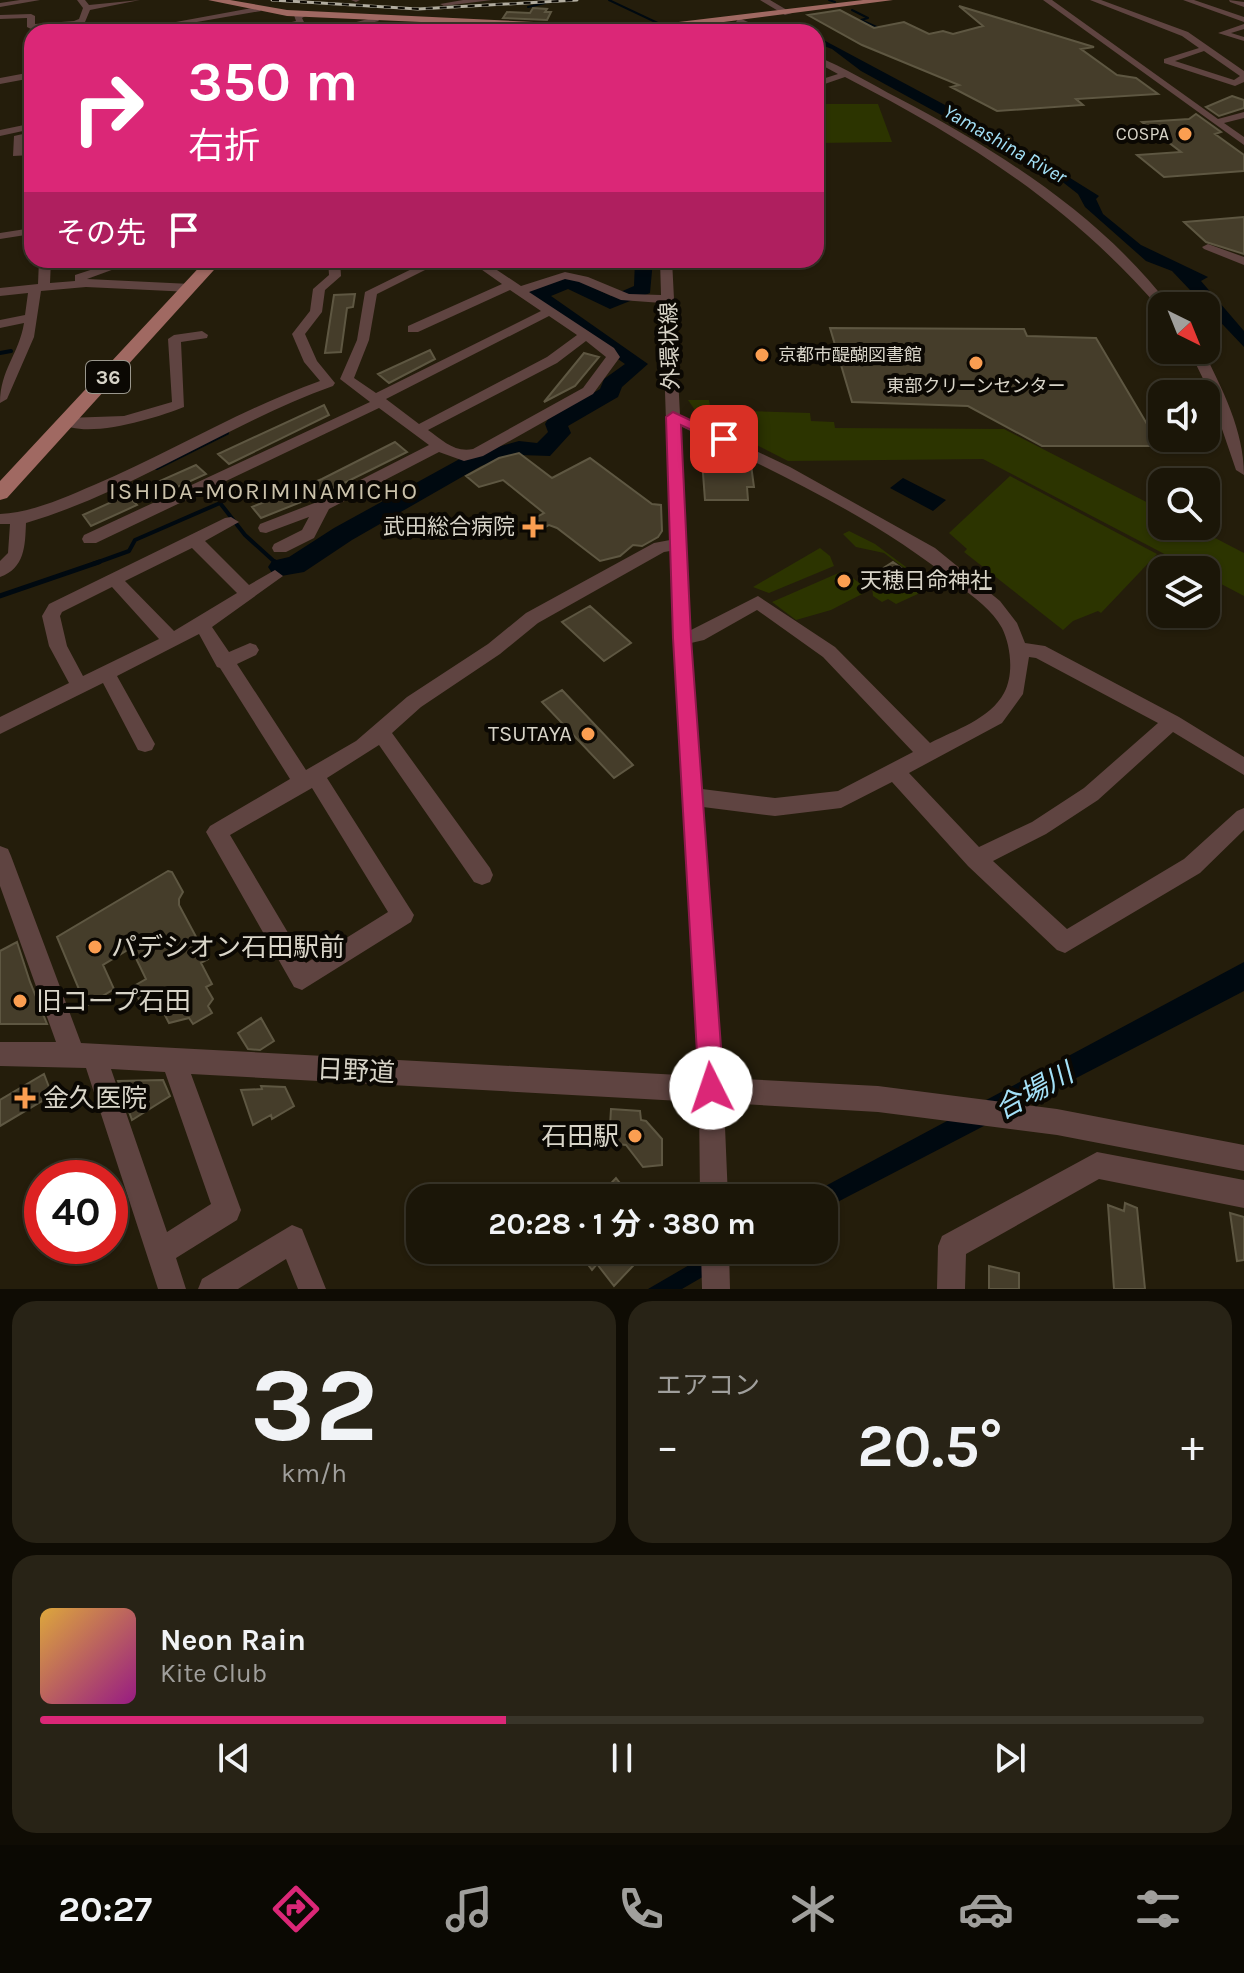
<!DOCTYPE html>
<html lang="ja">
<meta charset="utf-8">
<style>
body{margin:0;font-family:Karla,"Noto Sans JP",sans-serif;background:#282316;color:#f1f3f6;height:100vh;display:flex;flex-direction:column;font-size:30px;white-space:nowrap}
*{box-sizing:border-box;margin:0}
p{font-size:26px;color:#a09f9c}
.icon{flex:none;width:44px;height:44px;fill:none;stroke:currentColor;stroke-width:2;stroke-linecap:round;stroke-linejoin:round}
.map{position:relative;height:1289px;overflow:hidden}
.drawer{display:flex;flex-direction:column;gap:12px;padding:12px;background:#0f0c04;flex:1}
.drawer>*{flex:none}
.top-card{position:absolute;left:24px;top:24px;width:800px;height:244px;border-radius:24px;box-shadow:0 2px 6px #0004,0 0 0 2px #393529;background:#db2777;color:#fff;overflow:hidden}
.needle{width:52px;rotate:137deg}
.tools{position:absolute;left:1148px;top:292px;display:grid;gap:16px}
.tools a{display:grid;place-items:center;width:72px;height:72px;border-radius:16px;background:#1b1608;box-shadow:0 2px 6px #0004,0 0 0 2px #393529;font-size:40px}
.speed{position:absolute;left:24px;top:1160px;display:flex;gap:16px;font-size:40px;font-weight:700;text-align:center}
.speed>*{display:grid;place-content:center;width:104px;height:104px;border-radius:50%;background:#1b1608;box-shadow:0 2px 6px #0004,0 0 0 2px #393529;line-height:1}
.speed .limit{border:12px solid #d22;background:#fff;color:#111}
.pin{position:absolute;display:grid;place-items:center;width:68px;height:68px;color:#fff;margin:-34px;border-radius:16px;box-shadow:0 4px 12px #0006}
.me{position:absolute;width:88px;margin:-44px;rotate:356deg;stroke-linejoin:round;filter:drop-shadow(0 0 6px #0008)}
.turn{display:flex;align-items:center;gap:28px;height:168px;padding:0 32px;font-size:36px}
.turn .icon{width:104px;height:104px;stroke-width:2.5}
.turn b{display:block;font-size:56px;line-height:68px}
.then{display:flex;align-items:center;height:76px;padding:0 32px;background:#0003;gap:16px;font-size:30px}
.big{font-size:60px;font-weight:700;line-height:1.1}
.drawer .widget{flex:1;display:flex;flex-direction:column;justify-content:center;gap:12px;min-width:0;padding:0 28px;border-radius:24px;background:#282316}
.drawer .dial{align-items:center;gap:0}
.dial b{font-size:104px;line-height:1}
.song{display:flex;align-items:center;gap:24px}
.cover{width:96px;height:96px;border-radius:12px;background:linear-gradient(135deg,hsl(40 70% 55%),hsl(310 70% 35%))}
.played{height:8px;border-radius:4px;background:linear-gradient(90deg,#db2777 40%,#393529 40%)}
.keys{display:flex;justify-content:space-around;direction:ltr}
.heat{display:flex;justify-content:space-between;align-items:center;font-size:44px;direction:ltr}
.drawer .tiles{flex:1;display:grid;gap:12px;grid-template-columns:1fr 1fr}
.widget:last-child{grid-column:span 2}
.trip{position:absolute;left:406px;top:1184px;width:432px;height:80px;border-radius:24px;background:#1b1608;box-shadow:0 2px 6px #0004,0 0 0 2px #393529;font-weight:700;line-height:80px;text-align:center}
.tab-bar{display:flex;height:128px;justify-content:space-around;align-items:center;background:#0b0903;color:#a09f9c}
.tab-bar .icon{width:56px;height:56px}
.tab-bar .active{color:#db2777}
.tab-bar b{font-size:36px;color:#f1f3f6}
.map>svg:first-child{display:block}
.green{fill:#2c3400}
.water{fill:#000910}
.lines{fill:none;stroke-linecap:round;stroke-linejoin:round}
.stream-far2{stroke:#000910;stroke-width:2}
.stream-far1{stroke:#000910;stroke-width:4}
.stream{stroke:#000910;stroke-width:5}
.river{fill:#000910;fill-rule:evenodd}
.building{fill:#453d2a;stroke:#5e5742;stroke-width:2}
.minor{fill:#5f4441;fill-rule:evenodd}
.major{fill:#a06962;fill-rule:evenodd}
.rail-casing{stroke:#b2ada0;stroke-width:3}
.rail{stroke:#0b0803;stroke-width:2;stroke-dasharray:7;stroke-linecap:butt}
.route{fill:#db2777;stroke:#8e194d;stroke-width:2}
.poi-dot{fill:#fb9e51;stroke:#0b0803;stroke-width:3}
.labels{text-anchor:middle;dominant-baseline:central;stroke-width:8;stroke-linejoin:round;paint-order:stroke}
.far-poi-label{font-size:18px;fill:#d8d4c8;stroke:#0b0803;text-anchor:end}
.far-water-label{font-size:20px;font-style:italic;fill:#a4e1f8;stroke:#0b0803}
.shield{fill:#0b0803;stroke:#9a978d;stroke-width:2}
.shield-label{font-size:20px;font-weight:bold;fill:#d8d4c8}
.street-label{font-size:22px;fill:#d8d4c8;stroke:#0b0803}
.poi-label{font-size:22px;fill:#d8d4c8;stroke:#0b0803;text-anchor:end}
.neighbourhood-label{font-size:24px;letter-spacing:2px;fill:#cbc2ab;stroke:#0b0803}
.near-poi-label{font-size:26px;fill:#d8d4c8;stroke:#0b0803;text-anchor:start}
.near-street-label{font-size:26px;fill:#d8d4c8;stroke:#0b0803}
.near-water-label{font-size:28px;font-style:italic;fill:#a4e1f8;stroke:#0b0803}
</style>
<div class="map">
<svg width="1244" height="1289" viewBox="0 0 1244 1289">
<rect width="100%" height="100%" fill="#241d0b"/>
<path class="green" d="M816 104H878L892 142 816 143Z
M688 400H709L711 410 810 413 811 421 834 422 835 428 1004 429 1162 510V526H1192L1244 553V596L1206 576V570H1195L983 459 788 461 699 416Z
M1010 476 1157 554 1101 613 1098 611 1073 621 1063 630 964 552 967 549 949 533Z
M849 531 875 544 933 587 896 604 888 599 882 602 873 596 872 587 876 584 893 586 908 571 884 553 856 547 843 534Z
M820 548 830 556 834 566 769 593 753 587Z
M843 571 865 587 866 592 831 610 796 620 772 602Z"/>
<path class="water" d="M816 36 1003 136 1099 196 1096 199 1103 214 1141 245 1208 277 1201 281 1244 331V347L1172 271 1146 261 1085 207 1078 194 1060 180 861 71 832 49 816 43Z
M903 478 946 500 933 511 890 488Z
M1244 962V991L824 1209V1198H803Z
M715 1250H749L682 1289H648Z"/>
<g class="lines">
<path class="stream-far2" d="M609 0 664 26
M829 0 835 2
M528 7 545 3
M852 10 868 18 861 20 881 29"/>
<path class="stream-far1" d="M0 353 11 351
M157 468 227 433
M93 564 129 551 135 540 220 503 245 535 277 564"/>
<path class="stream" d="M275 562 281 567
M0 596 99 562"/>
<path class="river" d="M635 260H653L650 293 610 309 568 289 551 296 648 364 622 387 618 397 568 426 571 433 550 456 520 455 481 466 352 540 304 572 281 576 272 573 268 567 272 561 289 557 334 528 465 456 519 441 537 443 548 432 545 424 548 419 600 389 604 379 625 364 527 295 530 291 569 276 611 296 634 286Z"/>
</g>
<path class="building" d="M959 6 1094 47 1081 49 1117 75 1136 78 1158 94 1076 99 1083 105 997 111 951 87 959 85 862 45 808 15 840 10 874 28 904 22 929 34 943 31 953 34 983 26Z
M533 8 547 9 545 12H551L547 20 503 18 507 12 530 13Z
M1232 96 1244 100V108L1219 116 1206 107Z
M1196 114 1221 132 1215 134 1244 155V171L1164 177 1137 155 1181 152 1142 122 1189 119Z
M1244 217V254L1206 242 1184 222Z
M355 294 353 307 347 308 341 352 325 353 334 295Z
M830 328 1024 329 1027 336 1096 338 1160 446H1042L968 406 852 402Z
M430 350 435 359 389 383 378 374Z
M584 353 599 357 575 386 544 402Z
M324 405 329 415 229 464 218 454Z
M395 442 407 452 326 492 261 518 252 507 322 479Z
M519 453 552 478 590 458 652 504 661 505 662 531 658 537 642 546 633 545 620 556 600 561 557 528 549 525 545 527 535 518 544 513 503 480 479 487 466 476 499 458Z
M702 460H740V464L751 465 754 487H747L748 500H705Z
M196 465 206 474 162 494 153 484Z
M127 495 137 505 91 526 83 515Z
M893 562 907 572 890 584 874 574Z
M590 606 631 643 604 661 562 622Z
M562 690 633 765 614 778 542 702Z
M168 871 172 872 183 892 179 899V905L208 959 201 963 212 984 206 987 213 999 208 1006 212 1013 193 1024 189 1018 169 1023 157 1000 144 1008 132 987 146 979 131 948 103 965 114 989 86 1006 57 937Z
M17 942 30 982 47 1024H0V951Z
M261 1018 274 1041 260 1050 248 1049 238 1033Z
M44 1074 52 1095 0 1126V1100Z
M163 1080 170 1096 132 1120 118 1081Z
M261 1086 285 1087 294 1106 272 1119 271 1115 253 1125 241 1090 262 1089Z
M611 1109 640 1111 641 1120 646 1121 662 1139V1165L643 1167 626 1145 609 1143Z
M616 1178 632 1198H597Z
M1125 1203 1137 1208 1145 1289H1114L1108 1205 1124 1211Z
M1230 1213 1244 1217V1260L1237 1261Z
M577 1250H648L614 1286 597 1264 592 1270Z
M989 1266 1019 1273V1289H989Z"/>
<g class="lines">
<path class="minor" d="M20 0H40L0 7V3Z
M77 0H85L89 5 140 0 90 10 85 22 76 25 31 29 27 27V18L0 19V15L31 14 35 16V24L74 21 79 19 83 8Z
M351 0H360L356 2Z
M463 0H492L444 6 440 4Z
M760 0H770L792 13 785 15Z
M1043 0H1052L1218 119 1244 112V118L1224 123 1244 137V145Z
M1090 0H1101L1188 32 1244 71V82L1235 86 1164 63V59L1199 48 1182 36ZM1204 51 1240 76 1234 80 1175 61Z
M1183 0H1194L1244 17V22Z
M1229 0 1244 2V7L1230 2Z
M258 7 261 11 139 32 127 31Z
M302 12 309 14 302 18 305 24 265 32H249L296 21 294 15Z
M376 17 379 21 331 32H317Z
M739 18 766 30 767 32H757L736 22Z
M1244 24V29L1231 33 1244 37V41L1218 33Z
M678 26 681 30 661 32 662 30Z
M816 56C844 67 871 84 898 98 999 151 1100 215 1170 306L1160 309C1069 204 967 140 845 77L816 87V81L838 74 816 62Z
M32 72V78L0 84V78Z
M29 124 32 129 0 136V130Z
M32 132V138L22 140V150L32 149V155L13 156 14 136Z
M32 228V234L0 239V233Z
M1208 244 1244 257V265L1204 249 1202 247Z
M39 260H51L50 283 75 281V275L121 260H139L87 279 191 284 197 288 191 292 86 287 41 291 34 337 7 399 0 403C0 370 19 354 24 323L0 328V320L25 315 28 293 0 296V288L38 284Z
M328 260H340L341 276 325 290 322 312 305 334 317 361 335 383 333 386C227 424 134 491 26 523 25 546 25 568 0 577V561L8 553 10 524H0V514C34 512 63 498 94 485 170 453 241 409 320 381L304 362 292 334 310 311 313 289 329 275Z
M430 260H445L377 294 369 340 354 378 376 393 541 311 510 290 418 332H408V326L502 284 468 260H482L521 286 565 272 588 277 629 294 661 295 660 260H672L680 415 790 467 935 548 1000 601 1017 623 1025 643 1045 646 1179 717 1244 757V775L1173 732 1098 800 1046 834 993 861 1067 929 1184 859 1237 811 1244 808V830L1200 873 1065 953 1057 950 968 866 892 782 841 808 775 816 703 807 723 1078 878 1086 1057 1109 1244 1145V1171L1057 1135 878 1112 724 1103 728 1198H700L699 1102 191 1074 241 1210 237 1220 176 1258 186 1289H158L86 1068 0 1066V1042H56L0 886V846L8 849 11 856 81 1043 698 1076 670 551 664 552 538 623 500 654 421 707 392 733 490 868 493 875 490 882 482 885 474 882 379 745 327 778 414 915 411 922 302 990 294 987 206 832 210 826 290 779 220 668 217 667 199 634 117 676 155 744 152 750 145 752 138 750 103 683 0 734V717L69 683 49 646 42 616 49 604 225 518 231 517 239 522 205 541 249 585 275 570 283 576 212 627 229 652 250 643 256 645 259 650 256 655 237 664 306 770 356 741 407 697 488 644 526 613 654 543 670 540 662 303 621 300 579 282 565 279 529 292 614 348 620 357 593 394 483 456 464 461 439 452 329 509 314 538 286 552H274L272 548 274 544 302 530 309 517 266 533 260 532 258 528 260 524 317 502 429 445 379 408 96 543H84L82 539 84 535 370 402 340 379 357 340 365 292ZM549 316 577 335 547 357 419 424 386 399ZM586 341 606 357 583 388 473 449C455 453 442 440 428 430L557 363ZM680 426C776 472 877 518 959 586 975 598 992 610 1002 628 1011 646 1014 675 1004 693 990 719 955 730 930 743L835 647 758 596 691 630ZM192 548 237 593 174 631 125 581ZM112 587 159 639 83 676 67 646 60 616 62 612ZM757 610 823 657 913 752 838 791 775 798 702 789 691 643 704 640ZM1029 657 1036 658 1158 723 1084 788 1032 822 979 847 909 773 1002 723 1023 694ZM312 788 388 912 306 963 230 835ZM111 1069 165 1072 211 1204 167 1232Z
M202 331 208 335 207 338 181 342 184 407C157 418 83 441 59 422L66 418 124 416 172 402 168 339 174 335Z
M1189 350H1203C1222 389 1244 430 1244 475L1236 470 1209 391Z
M1097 1152 1244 1180V1208L1099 1179 966 1254 965 1289H937L938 1246 942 1236Z
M292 1225 302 1229 326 1289H298L286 1259 238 1289H198L202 1279Z
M701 1250H729L730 1289H702Z"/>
<path class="major" d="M208 0H230L287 10 637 27 863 0H893L647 32 287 16Z
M206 260H223L7 498 0 500V481Z"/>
<defs>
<path id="rail" d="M272 0 418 9 577 0"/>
</defs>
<use href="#rail" class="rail-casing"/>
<use href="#rail" class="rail"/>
</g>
<path class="route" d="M673 412 731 439 729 442H718L681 425 691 638 724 1088 720 1097 711 1101 702 1097 699 1088 673 638 666 417Z"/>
<g class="poi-dot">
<circle cx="1185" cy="134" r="8"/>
<circle cx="762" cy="355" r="8"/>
<circle cx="976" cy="363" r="8"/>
<path d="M529 515h8v8h8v8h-8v8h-8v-8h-8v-8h8z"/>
<circle cx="844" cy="581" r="8"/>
<circle cx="588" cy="734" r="8"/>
<circle cx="95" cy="947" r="8"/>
<circle cx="20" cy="1001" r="8"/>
<path d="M21 1086h8v8h8v8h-8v8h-8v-8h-8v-8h8z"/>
<circle cx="635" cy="1136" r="8"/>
</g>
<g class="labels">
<g class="far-poi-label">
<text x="1169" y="134">COSPA</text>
<text x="778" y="355" text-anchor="start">京都市醍醐図書館</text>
<text x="976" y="386" text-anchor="middle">東部クリーンセンター</text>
</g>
<g class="far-water-label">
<text transform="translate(1005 144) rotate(30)">Yamashina River</text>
</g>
<rect class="shield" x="86" y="361" width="44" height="32" rx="6"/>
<g class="shield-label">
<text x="108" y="377">36</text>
</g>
<g class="street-label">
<text transform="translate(670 346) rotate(-92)">外環状線</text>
</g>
<g class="poi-label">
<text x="515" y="527">武田総合病院</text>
<text x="860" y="581" text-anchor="start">天穂日命神社</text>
<text x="572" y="734">TSUTAYA</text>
</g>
<g class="neighbourhood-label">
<text x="264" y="491">ISHIDA-MORIMINAMICHO</text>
</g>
<g class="near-poi-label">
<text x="111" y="947">パデシオン石田駅前</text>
<text x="36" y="1001">旧コープ石田</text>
<text x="43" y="1098">金久医院</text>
<text x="619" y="1136" text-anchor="end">石田駅</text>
</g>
<g class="near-street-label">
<text transform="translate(356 1071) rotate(3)">日野道</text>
</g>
<g class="near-water-label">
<text transform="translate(1034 1091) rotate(-29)">合場川</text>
</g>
</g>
</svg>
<div class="tools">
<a><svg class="needle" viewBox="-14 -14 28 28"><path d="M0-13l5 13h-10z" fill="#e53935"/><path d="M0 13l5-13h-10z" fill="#a09f9c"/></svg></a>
<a><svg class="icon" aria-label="sound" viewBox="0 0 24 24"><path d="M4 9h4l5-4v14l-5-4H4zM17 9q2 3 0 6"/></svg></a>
<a><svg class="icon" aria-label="search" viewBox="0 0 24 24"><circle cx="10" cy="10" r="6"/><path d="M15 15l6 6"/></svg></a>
<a><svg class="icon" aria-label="layers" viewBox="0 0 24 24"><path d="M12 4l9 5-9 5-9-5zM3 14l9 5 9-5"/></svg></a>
</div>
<div class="speed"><div class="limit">40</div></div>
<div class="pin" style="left:724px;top:439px;background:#d93025"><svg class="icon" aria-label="arrive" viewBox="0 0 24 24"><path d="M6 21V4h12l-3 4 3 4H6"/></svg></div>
<svg class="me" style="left:711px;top:1088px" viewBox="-20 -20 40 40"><circle r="19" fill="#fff"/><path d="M0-13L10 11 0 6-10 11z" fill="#db2777"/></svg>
<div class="trip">20:28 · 1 分 · 380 m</div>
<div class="top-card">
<div class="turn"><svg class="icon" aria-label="right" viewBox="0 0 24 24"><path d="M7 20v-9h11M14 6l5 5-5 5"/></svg><div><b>350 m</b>右折</div></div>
<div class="then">その先<svg class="icon" aria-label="arrive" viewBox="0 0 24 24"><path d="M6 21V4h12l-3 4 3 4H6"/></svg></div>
</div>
</div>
<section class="drawer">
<div class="tiles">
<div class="widget dial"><b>32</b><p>km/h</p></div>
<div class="widget"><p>エアコン</p>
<div class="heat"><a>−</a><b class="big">20.5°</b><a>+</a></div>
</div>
<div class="widget">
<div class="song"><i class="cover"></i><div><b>Neon Rain</b><p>Kite Club</p></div></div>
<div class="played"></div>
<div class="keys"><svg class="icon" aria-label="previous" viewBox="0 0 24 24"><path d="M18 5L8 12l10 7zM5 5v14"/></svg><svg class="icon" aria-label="pause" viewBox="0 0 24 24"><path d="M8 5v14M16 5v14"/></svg><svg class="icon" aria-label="next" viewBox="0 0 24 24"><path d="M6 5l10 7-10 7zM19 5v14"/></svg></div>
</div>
</div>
</section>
<nav class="tab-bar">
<b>20:27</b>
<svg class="icon active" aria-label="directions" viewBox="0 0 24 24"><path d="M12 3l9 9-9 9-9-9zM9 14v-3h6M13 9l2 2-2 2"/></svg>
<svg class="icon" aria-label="music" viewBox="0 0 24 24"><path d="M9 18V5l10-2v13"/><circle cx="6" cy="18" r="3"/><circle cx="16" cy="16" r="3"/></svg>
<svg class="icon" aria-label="phone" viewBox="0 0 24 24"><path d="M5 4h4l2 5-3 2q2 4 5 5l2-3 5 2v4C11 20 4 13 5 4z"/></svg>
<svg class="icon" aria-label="climate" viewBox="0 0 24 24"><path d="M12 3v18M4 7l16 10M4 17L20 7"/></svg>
<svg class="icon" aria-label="car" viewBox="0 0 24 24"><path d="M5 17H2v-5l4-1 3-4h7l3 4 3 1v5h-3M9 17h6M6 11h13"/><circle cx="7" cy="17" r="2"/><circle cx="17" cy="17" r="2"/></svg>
<svg class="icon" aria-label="filters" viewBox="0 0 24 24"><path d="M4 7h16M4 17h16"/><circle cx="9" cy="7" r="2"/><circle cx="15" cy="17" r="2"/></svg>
</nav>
